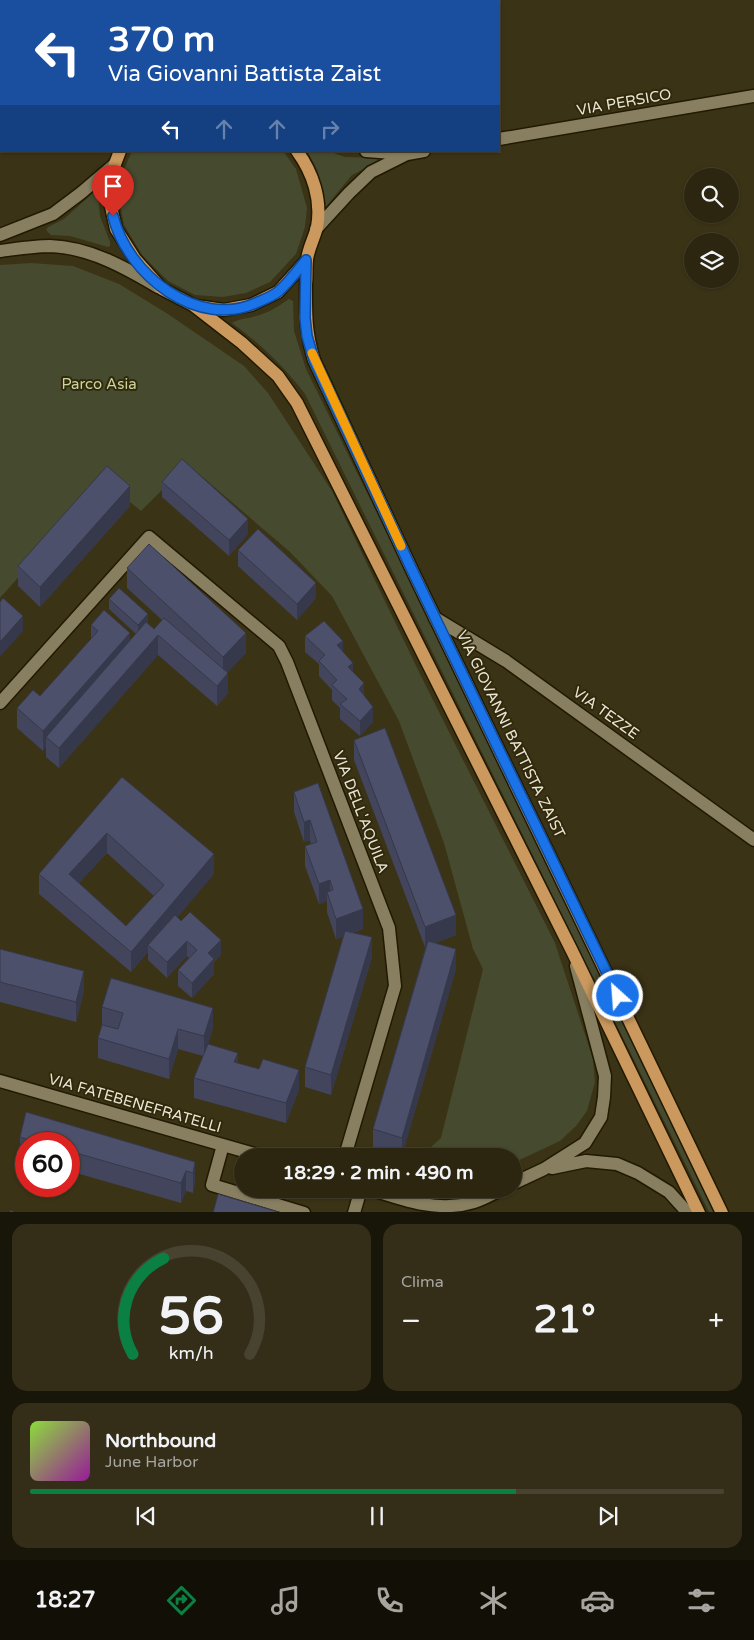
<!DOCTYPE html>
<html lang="it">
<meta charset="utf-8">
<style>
body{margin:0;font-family:"Varela Round",sans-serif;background:#342e19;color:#f1f3f6;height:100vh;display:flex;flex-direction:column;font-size:19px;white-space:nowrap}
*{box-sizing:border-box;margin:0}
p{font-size:16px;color:#a6a59f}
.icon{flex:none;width:28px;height:28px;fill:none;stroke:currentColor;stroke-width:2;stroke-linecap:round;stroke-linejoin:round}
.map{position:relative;height:1212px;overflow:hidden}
.panel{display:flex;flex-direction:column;gap:12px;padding:12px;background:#181509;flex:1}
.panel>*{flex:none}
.top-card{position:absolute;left:0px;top:0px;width:500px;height:152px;box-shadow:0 1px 4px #0004,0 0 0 1px #484330;background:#1a4fa0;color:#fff;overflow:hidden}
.controls{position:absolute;left:684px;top:168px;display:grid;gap:10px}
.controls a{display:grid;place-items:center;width:55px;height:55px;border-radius:50%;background:#2c2610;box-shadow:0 1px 4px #0004,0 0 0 1px #484330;font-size:25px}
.speed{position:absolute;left:15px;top:1132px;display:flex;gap:10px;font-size:25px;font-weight:700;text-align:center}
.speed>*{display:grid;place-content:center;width:65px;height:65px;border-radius:50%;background:#2c2610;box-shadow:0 1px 4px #0004,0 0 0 1px #484330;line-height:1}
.speed .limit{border:8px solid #d22;background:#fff;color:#111}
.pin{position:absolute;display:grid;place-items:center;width:42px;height:42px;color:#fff;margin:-51px -21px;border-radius:50% 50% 50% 0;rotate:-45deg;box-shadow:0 0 5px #0007}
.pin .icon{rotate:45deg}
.me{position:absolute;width:55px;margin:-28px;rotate:334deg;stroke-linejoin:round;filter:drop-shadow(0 0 4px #0008)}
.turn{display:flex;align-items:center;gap:18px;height:105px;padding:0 25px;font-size:22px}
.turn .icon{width:65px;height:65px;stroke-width:2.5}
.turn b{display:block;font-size:35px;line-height:42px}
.lanes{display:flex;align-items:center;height:48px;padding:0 25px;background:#0003;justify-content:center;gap:25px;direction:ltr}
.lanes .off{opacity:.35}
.big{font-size:38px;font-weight:700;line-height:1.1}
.panel .widget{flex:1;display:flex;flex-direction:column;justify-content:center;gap:8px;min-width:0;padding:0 18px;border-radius:15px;background:#342e19}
.panel .dial{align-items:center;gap:0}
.dial svg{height:130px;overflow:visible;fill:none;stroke:#484330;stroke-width:7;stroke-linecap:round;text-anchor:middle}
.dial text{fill:#f1f3f6;stroke:none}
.song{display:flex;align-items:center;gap:15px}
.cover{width:60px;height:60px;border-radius:8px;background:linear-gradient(135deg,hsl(90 70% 55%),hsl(300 70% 35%))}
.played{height:5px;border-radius:2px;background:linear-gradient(90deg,#0b8043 70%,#484330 70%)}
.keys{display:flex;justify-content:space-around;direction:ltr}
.heat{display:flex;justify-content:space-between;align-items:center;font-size:28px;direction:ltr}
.panel .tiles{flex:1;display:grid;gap:12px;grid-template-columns:1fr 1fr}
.widget:last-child{grid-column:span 2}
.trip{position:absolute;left:234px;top:1148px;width:288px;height:50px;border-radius:25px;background:#2c2610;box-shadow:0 1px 4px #0004,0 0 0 1px #484330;font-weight:700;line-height:50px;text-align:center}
.menu{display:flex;height:80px;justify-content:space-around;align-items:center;background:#120f06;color:#a6a59f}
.menu .icon{width:35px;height:35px}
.menu .active{color:#0b8043}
.menu b{font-size:22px;color:#f1f3f6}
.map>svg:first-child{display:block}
.green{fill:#464a2e}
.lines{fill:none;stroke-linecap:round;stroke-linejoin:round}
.minor-casing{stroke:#221a00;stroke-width:15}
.major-casing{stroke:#221a00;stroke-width:15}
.highway-casing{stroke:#221a00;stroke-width:18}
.minor{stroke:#887f61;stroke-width:12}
.major{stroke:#cb995e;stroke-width:12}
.highway{stroke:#f7aa5c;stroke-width:15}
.wall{fill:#42455c;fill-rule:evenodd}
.shaded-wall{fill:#36384b}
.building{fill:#4d506b;stroke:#36384b;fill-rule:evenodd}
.route-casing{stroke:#114b97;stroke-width:12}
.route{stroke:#1a73e8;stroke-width:9}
.slow{stroke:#f59e0b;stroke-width:9}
.labels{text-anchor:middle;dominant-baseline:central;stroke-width:4;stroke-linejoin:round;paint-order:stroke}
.street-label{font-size:15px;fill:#eae5d5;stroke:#31290c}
.park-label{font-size:15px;fill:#cad59d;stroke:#31290c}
</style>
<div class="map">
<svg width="754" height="1213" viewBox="0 0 754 1213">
<rect width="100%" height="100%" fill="#3b3316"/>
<path class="green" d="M132 151H283L296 169 307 208 305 227 296 254 270 282 246 293 223 297 195 295 168 281 142 255 124 225 119 199 120 187 125 167Z
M307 151H328L345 157 386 158 352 175 324 209 317 170Z
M93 193 98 196 100 216 110 242V246L108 247 70 236 51 235 46 230 48 227 64 219Z
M31 263 73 266 119 284 168 314 244 366 268 393 332 491 420 674 555 943 593 1059 595 1082 587 1111 576 1126 560 1141 513 1163 512 1156H421L441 1138 483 969 473 949 444 843 399 721 332 596 290 552 199 474 185 467 141 511 104 481 0 598V265Z
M289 299 293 301 294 331 306 369 604 974 718 1212H709L305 394C283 365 262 345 232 323 240 318 247 319 256 316 268 313 279 306 289 299Z"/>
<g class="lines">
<defs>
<path id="minor" d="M499 139 754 96
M366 151 407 154 424 151
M316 229 349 193 371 172 407 154
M0 235 53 214 81 193 115 164
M0 251C16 249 34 246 50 246 89 247 126 268 158 287
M435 618 506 661 754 840
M0 703 149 537 279 646 287 662 389 928 395 986 345 1156
M0 1081 261 1156
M223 1145 212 1185 304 1213
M552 1168 586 1161 617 1164 638 1173 669 1192 688 1213
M512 1184 544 1169 585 1143 601 1117 604 1097 605 1076 576 966
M370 1189C403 1200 439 1213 474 1202 484 1199 493 1193 503 1189
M354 1213 361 1189"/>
<path id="major" d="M120 151 115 164 110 186V202L116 229 135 259 162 289 193 305 242 343 278 376 297 403 572 951 699 1213
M297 151C313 173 322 200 317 227 314 239 308 249 307 260 306 268 307 276 306 284 306 314 305 330 314 360L412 570 722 1213
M196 306 224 310 251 305 278 292 307 260"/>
<path id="highway" d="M90 0 91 1
M122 0 123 1"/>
</defs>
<use href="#minor" class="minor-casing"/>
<use href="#major" class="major-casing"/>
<use href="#highway" class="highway-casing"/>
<use href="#minor" class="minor"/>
<use href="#major" class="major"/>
<use href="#highway" class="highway"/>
</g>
<path class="wall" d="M162 482 248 534 229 556 162 497Z
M130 506 40 607 18 586V566Z
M238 550 316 598 297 620 238 566Z
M127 568 246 653 227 673 228 693 217 706 158 655 59 768 46 757V747L43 751 17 728V708L40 696 91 640V625L130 641 136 634 109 609V599L148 624 154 629 162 620 127 588Z
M305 636 343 652 364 695 373 722 360 736 340 719V708L332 700V690L319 676V664L305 652Z
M354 740 456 935 435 943 456 969 402 1156H397L373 1149V1129L426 946 425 947 354 760Z
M122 777 214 874 177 917 221 955 214 962V974L192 998 178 986V970L189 958 187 956 167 978 148 960V952L131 972 39 894V874ZM107 853 154 896 126 926 79 883Z
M318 783 363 929 353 933 372 957 331 1095 305 1087V1067L344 936 336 939 327 912V901L319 904 305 866V846L311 844 310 840 304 842 294 812V792Z
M0 949 84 991 76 1022 0 1002Z
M102 1007 213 1028 208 1044 238 1063 299 1090 286 1123 194 1098V1078L203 1056 178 1049 169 1079 98 1058V1038L102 1025Z
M26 1112 195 1162V1182L193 1193 186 1191 181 1203 69 1171V1144H26V1159L20 1157V1137Z"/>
<path class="shaded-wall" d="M130 486V506L40 607V587Z
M248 519V534L229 556V540Z
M316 583V598L297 620V604Z
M148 614V625L138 635V625Z
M23 616V631L0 657V642Z
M130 633V653L46 737V747L43 751V731Z
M246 633V653L223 677V657Z
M158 635V655L59 768V748Z
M343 641V656L337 645Z
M353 663V678L348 667Z
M228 673V693L217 706V686Z
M364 683V698L359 689Z
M373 707V722L360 736V721Z
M310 820V840L304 842V822Z
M107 833V853L69 894V874Z
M214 854V874L152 948 148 945V952L131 972V952Z
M330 880V900L327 892V901L319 904V884Z
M363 909V929L336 939V919Z
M456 915V935L425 947V927Z
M372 937V957L331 1095V1075Z
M221 940V955L214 962V974L192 998V983L208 953Z
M187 941V956L167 978V962Z
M456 949V969L402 1156V1138Z
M84 971V991L76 1022V1002Z
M213 1008V1028L204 1056V1036Z
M178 1029V1049L169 1079V1059Z
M238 1053V1073L234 1062Z
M299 1070V1090L286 1123V1103Z
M195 1162V1182L193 1193V1173Z
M186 1171V1191L181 1203V1183Z"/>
<path class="building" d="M182 459 248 519 229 540 162 482Z
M107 466 130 486 40 587 18 566Z
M258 529 316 583 297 604 238 550Z
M149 544 246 633 223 657 127 568Z
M119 588 148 614 138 625 109 599Z
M3 598 23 616 0 642V602Z
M104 610 130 633 43 731 17 708 33 690 40 696 98 631 91 625Z
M164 618 228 673 217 686 158 635 59 748 46 737 146 622 154 629Z
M324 621 343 641 337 645 353 663 348 667 364 683 359 689 373 707 360 721 340 704 347 699 332 685 337 680 319 661 325 655 305 636Z
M385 728 456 915 425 927 354 740Z
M122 777 214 854 131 952 39 874ZM107 833 164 885 126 926 69 874Z
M318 783 363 909 336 919 327 892 333 890 330 880 319 884 305 846 317 842 310 820 304 822 294 792Z
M190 912 221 940 208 953 214 959 192 983 178 970 197 950 187 941 167 962 148 945 175 915 181 921Z
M345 931 372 937 331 1075 305 1067Z
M428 941 456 949 402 1138 373 1129Z
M0 949 84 971 76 1002 0 982Z
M111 978 213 1008 204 1036 178 1029 169 1059 98 1038 102 1025 118 1029 123 1013 102 1007Z
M208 1044 238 1053 234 1062 259 1069 263 1059 299 1070 286 1103 194 1078Z
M26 1112 195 1162 193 1173 186 1171 181 1183 69 1151V1144H42L20 1137Z
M218 1194 282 1213H213Z
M11 1210 15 1213H9Z"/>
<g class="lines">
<defs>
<path id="route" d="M113 216C127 274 198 331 258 302 265 299 273 296 279 291 289 282 298 270 306 260L305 318 307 336 314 360 412 570 618 996"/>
</defs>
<use href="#route" class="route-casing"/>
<use href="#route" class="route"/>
<path class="slow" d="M312 353 401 546"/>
</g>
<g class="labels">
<g class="street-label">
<text transform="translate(624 102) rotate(-10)">VIA PERSICO</text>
<text transform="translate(606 713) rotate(36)">VIA TEZZE</text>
<text transform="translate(511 734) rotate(64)">VIA GIOVANNI BATTISTA ZAIST</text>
<text transform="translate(361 812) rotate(69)">VIA DELL'AQUILA</text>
<text transform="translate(135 1103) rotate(16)">VIA FATEBENEFRATELLI</text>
</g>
<g class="park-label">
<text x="99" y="384">Parco Asia</text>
</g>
</g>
</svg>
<div class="controls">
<a><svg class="icon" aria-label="search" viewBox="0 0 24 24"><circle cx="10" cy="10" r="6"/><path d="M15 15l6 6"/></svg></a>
<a><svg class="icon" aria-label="layers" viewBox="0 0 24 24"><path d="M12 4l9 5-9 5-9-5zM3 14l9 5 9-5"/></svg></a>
</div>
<div class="speed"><div class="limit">60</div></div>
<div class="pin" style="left:113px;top:216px;background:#d93025"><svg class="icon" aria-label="arrive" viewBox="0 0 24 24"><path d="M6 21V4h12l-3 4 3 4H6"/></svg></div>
<svg class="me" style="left:618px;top:996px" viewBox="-20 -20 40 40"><circle r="17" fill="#1a73e8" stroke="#fff" stroke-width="3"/><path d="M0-11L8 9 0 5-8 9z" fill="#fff"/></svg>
<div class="trip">18:29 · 2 min · 490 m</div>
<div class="top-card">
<div class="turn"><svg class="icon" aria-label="left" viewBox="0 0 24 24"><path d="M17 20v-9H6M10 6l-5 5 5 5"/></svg><div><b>370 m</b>Via Giovanni Battista Zaist</div></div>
<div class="lanes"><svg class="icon" aria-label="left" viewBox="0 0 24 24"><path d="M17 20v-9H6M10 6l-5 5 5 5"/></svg><svg class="icon off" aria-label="ahead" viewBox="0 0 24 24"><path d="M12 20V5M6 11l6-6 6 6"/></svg><svg class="icon off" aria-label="ahead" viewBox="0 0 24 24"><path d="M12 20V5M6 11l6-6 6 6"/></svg><svg class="icon off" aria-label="right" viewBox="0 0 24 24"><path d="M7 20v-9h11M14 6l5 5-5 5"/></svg></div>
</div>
</div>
<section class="panel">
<div class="tiles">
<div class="widget dial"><svg viewBox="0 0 100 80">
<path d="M14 69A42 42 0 1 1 86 69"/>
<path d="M14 69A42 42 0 0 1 33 10" stroke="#0b8043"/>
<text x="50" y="56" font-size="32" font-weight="700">56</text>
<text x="50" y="72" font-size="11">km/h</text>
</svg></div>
<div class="widget"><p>Clima</p>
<div class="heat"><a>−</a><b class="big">21°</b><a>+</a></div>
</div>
<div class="widget">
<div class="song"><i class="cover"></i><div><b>Northbound</b><p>June Harbor</p></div></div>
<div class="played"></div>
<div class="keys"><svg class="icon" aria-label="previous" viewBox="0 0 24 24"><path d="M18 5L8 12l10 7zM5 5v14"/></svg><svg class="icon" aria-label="pause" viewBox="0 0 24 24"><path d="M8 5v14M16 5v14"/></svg><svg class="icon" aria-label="next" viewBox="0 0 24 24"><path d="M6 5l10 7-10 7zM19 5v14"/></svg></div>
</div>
</div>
</section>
<nav class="menu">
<b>18:27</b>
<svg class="icon active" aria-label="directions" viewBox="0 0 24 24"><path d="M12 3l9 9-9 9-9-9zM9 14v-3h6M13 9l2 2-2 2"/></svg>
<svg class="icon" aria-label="music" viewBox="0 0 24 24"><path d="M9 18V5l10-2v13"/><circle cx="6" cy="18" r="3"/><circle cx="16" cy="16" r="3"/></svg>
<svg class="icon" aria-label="phone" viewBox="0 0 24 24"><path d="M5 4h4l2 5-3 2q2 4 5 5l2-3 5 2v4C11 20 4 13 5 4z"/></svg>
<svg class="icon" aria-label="climate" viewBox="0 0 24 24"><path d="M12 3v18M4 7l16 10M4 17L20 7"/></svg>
<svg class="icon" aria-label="car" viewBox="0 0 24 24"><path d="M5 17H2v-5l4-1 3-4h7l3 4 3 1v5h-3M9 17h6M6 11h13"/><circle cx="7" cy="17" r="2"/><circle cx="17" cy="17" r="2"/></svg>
<svg class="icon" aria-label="filters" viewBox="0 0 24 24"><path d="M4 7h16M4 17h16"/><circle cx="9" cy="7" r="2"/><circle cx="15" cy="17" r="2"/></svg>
</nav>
